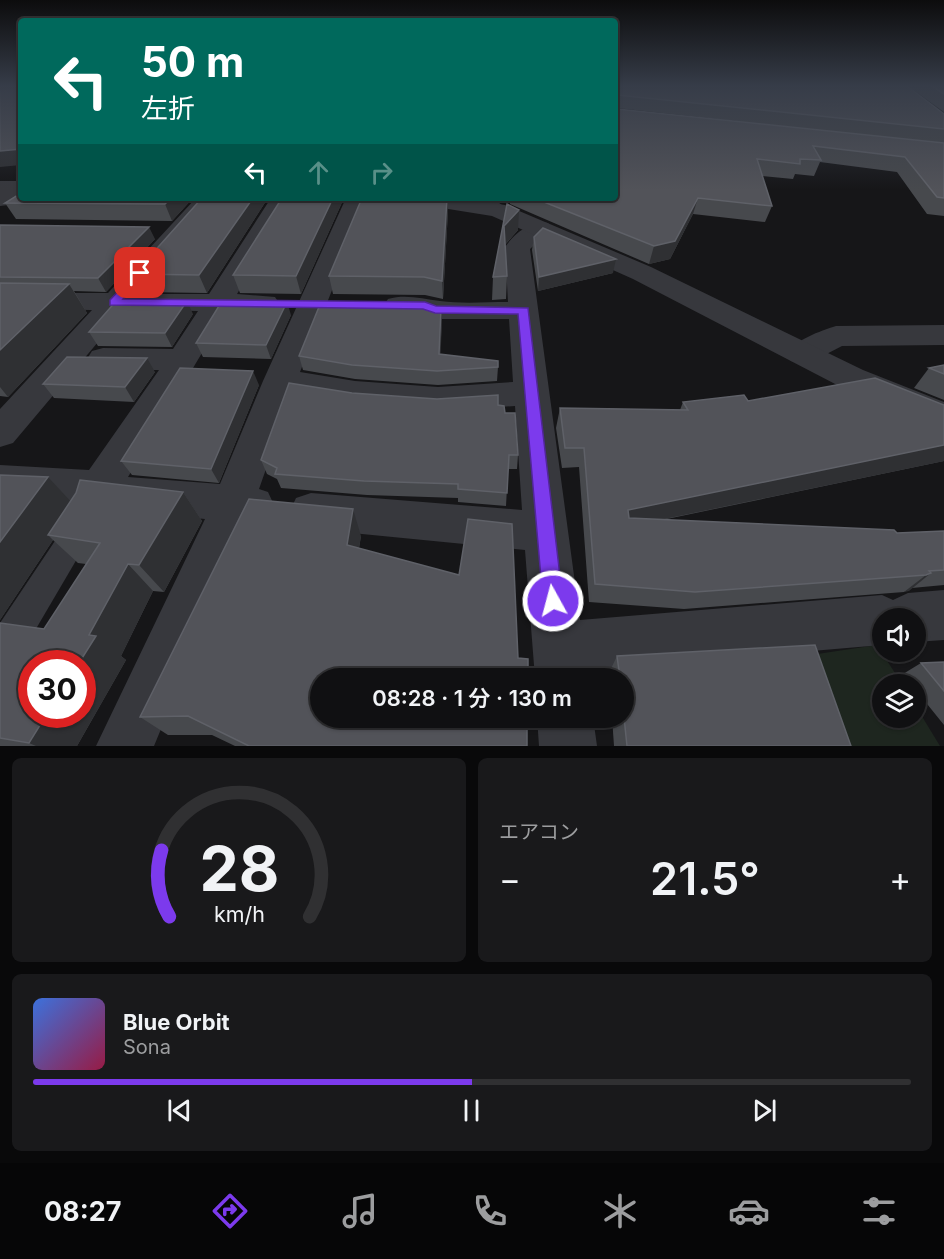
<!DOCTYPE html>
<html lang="ja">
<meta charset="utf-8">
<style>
body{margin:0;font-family:Inter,"Noto Sans JP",sans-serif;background:#19191b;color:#f1f3f6;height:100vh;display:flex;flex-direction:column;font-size:22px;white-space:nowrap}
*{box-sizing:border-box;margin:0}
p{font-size:20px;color:#9c9d9f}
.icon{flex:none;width:33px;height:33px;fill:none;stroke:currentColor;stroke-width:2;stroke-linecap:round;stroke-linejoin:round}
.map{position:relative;height:746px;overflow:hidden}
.drawer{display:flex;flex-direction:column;gap:12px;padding:12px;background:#09090a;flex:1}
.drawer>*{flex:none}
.guide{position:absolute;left:18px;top:18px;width:600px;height:183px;border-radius:6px;box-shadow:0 2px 4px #0004,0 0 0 2px #303032;background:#00695c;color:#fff;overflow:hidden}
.buttons{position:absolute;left:872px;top:608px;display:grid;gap:12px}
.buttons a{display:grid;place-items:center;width:54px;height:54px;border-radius:50%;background:#101012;box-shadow:0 2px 4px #0004,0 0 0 2px #303032;font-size:30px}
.speed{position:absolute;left:18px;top:650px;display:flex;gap:12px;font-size:30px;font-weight:700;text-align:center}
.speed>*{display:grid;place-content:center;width:78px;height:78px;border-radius:50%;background:#101012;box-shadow:0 2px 4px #0004,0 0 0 2px #303032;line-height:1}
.speed .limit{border:9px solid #d22;background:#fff;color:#111}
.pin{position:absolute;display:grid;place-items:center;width:51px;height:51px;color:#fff;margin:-26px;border-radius:12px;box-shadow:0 3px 9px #0006}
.me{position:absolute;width:66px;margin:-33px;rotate:353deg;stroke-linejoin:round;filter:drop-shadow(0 0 4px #0008)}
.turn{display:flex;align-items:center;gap:21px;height:126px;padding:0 24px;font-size:27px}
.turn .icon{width:78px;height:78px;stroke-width:2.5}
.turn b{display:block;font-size:42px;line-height:51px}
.lanes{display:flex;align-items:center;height:57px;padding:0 24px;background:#0003;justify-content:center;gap:30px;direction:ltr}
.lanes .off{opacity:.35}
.big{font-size:45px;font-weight:600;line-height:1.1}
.drawer .widget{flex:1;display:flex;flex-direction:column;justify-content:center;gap:9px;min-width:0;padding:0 21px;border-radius:9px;background:#19191b}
.drawer .dial{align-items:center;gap:0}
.dial svg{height:156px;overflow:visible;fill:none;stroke:#303032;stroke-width:7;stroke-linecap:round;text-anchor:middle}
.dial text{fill:#f1f3f6;stroke:none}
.song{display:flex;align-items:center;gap:18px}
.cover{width:72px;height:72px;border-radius:9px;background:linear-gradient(135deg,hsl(220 70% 55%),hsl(340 70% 35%))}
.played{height:6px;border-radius:3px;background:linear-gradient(90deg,#7c3aed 50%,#303032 50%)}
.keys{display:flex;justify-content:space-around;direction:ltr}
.heat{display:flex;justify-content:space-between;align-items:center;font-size:33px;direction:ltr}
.drawer .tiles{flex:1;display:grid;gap:12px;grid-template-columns:1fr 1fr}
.widget:last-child{grid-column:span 2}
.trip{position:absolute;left:310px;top:668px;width:324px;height:60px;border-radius:30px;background:#101012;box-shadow:0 2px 4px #0004,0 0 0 2px #303032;font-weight:600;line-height:60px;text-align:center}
.dock{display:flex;height:96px;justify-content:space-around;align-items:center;background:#060607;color:#9c9d9f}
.dock .icon{width:42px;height:42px}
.dock .active{color:#7c3aed}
.dock b{font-size:27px;color:#f1f3f6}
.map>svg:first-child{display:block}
.green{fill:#1e261f}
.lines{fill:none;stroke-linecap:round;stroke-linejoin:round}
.service{fill:#37383d;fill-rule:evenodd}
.minor{fill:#37383d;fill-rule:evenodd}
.tertiary{fill:#37383d;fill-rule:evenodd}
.wall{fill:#47494d;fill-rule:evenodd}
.shaded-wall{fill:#2f3033}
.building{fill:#525359;stroke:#5f6168;stroke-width:1.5}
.route{fill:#7c3aed;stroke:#51269a;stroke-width:1.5}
</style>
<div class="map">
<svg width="944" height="746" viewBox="0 0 944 746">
<rect width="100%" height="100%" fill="#161618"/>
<path class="green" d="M877 645 902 684H882V717H915V705L940 746H834L804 656Z"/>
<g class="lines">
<path class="service" d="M81 513 91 517 96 526 91 535 13 668 0 673V623L71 517Z"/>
<path class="minor" d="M15 181 21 182V192L8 205 0 206V189L8 183Z
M196 198H219L139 294H209L271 198H293L237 294 275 297 279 303 275 309 265 311H227L128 477 220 484 263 381 346 198H368L300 372 355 381 438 387 513 382 509 319H435L421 314 388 311 384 305 388 299C406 294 422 299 440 301 462 304 486 302 508 302L505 247C514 234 532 219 548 223L552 228 530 249 580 620 882 595 893 600 908 593 944 590V640L915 642V618H882V645L588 670 589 678H535L525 550 311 529 296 524 290 511 296 498 311 493 522 510 515 406 438 411 355 405 292 395 259 489 268 492 274 505 268 518 253 523H246L154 746H96L205 519 114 510 99 505 0 499V465L89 470 159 370H103L92 367 87 359 92 351 103 348 173 349 198 311 125 310 13 443 0 447V409L92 310 0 309V293H108Z
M467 198H493L508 210 505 215C491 218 475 209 467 198Z
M944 325V345L842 346 813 361 802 364 791 361 786 354C795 340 820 331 836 326Z
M537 717H593L597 746H539Z"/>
<path class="tertiary" d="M0 181H21V193H0Z
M406 198H460L505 205 651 267 863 370 944 402V430L839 386 633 279 492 216 417 204 409 203Z"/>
</g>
<path class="wall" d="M615 86 944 114V216L927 214 897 172 820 162 814 176 795 174 793 179 762 176 772 206 765 222 693 214 670 259 649 264 510 204V198H615ZM617 108 736 121 617 109Z
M908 86H944V112Z
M193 198 172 221 16 219 5 203Z
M202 198H268L207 293 143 292 134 274Z
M282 198H344L301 294 240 293 233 275Z
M447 198 448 211 443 299 425 295 333 294 329 276Z
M507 204 518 230 505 245 507 276 506 299 492 300 493 277Z
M0 225 155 239 106 292 74 291 87 313 8 397 0 396Z
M534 237 613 273 538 291 532 250Z
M441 308 442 321 440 354 498 367 497 381 438 385 355 379 303 370 299 356Z
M193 314 172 347 98 346 89 332Z
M291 315 271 359 203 357 196 343Z
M944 365V400L914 388 929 368Z
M155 372 134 402 54 398 43 384Z
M259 385 219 483 132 475 121 461Z
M352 393 498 405 518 455 517 469H508L506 506 458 502V498L367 495 281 488 277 479 267 474 261 460Z
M748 401 944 405V461L662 520 897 533 944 531V585L912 588 904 592 684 609 589 602 579 467 562 468 556 428 560 408 680 410 683 402Z
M0 475 71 501 183 492 202 521 164 592 153 591 121 656 126 660 77 746H0V623L44 629 86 564 78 563 53 540 0 620Z
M361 536 359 548 518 658 527 746H235L212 735H168L140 717Z
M617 656 851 746H614L612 717H624V678H608V675Z
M944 662V725L915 689V684H911L903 674 921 663Z"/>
<path class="shaded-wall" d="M21 149V165L0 167V151Z
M171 198H193L172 221 165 204Z
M253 198H268L207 293 199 275Z
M333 198H344L301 294 296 276Z
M447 198 448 211 443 299 442 281Z
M698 198 693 214 670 259 649 264 654 246Z
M519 210 518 230 503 247 504 226Z
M149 227 155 239 106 292 98 278Z
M616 259 613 273 538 291 539 277Z
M69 284 87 313 8 397 0 387V350Z
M187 301 193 314 172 347 165 333Z
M287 302 291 315 271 359 266 345Z
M441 308 442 321 440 368 439 354Z
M147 358 155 372 134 402 125 387Z
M253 371 259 385 219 483 211 469Z
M944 445V461L621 528 628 510Z
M48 477 75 506 48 535 53 540 0 620V542Z
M183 492 202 521 164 592 139 565Z
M353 509 361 536 355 572 347 545Z
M128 564 153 591 121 656 126 660 77 746H36L29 743 47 714H82V663H79L89 635Z
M931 573 909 591 904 592 926 575Z"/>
<path class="building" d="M0 86H21V149L0 151Z
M615 86H907L944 114V129L617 95 615 97Z
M932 86H944V94Z
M615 98 617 109 944 143V198L937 197 905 157 813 146 821 160 800 159V164L757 159 772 206 698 198 675 241 654 246 534 198H615Z
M21 193V198H171L165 204 5 203Z
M202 198H253L199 275 134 274Z
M282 198H333L296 276 233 275Z
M362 198H447L442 281 424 277 329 276Z
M507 204 519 210 504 226 507 276 493 277Z
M0 225 149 227 98 278 0 277Z
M543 228 616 259 539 277 534 237Z
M0 283 69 284 0 350Z
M117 300 187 301 165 333 89 332Z
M222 301 287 302 266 345 196 343Z
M321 302 419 303 441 308 439 354 498 361V367L437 371 352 365 299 356Z
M67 357 147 358 125 387 43 384Z
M944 365V374L929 368Z
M180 368 253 371 211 469 121 461Z
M875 378 944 405V445L628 510 629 518 894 530 897 533 944 531V570L929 571 931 573 926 575 695 592 595 584 584 448H565L560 408 688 410 683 402 744 395 748 401Z
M289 383 352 393 437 399 498 395V405L504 406 505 413H515L518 455H509L507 493 458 489V484L364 481 275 474 277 468 261 460Z
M0 475 48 477 0 542Z
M80 480 183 492 139 565 128 564 89 635 96 636 79 663H32V714H47L29 743 0 738V623L44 629 100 543 48 535 76 493Z
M249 499 353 509 347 545 459 575 468 519 512 524 518 658 528 659V678H321V717H527V746H249L188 716 140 717Z
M815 645 851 746H627L624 717V678H620L617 656Z
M944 662V691L921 663Z"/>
<linearGradient id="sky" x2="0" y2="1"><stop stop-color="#0c0c0d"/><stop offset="0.45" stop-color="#363c48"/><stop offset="1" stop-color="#363c48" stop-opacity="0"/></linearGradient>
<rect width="944" height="190" fill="url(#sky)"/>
<path class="route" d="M140 270 146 273 123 299 425 302 436 306 528 308 563 601 560 608 553 611 546 608 543 601 518 314 435 313 423 309 110 305V300L137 271Z"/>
</svg>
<div class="buttons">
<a><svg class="icon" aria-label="sound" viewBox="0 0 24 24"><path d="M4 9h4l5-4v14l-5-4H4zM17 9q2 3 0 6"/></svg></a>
<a><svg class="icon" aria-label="layers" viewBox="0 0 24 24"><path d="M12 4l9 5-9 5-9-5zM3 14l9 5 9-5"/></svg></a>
</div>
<div class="speed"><div class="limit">30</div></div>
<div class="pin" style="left:140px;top:273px;background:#d93025"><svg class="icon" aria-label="arrive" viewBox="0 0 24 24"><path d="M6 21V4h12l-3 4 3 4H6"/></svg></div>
<svg class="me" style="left:553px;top:601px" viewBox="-20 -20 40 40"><circle r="17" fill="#7c3aed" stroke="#fff" stroke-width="3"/><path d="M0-11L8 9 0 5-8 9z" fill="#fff"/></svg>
<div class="trip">08:28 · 1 分 · 130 m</div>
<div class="guide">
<div class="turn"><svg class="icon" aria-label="left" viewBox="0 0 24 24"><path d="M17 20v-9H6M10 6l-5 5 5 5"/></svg><div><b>50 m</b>左折</div></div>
<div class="lanes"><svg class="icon" aria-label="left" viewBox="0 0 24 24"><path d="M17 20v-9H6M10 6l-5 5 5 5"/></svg><svg class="icon off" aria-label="ahead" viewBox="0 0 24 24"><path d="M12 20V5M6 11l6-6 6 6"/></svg><svg class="icon off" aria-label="right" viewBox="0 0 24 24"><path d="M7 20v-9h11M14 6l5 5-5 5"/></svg></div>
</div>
</div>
<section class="drawer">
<div class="tiles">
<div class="widget dial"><svg viewBox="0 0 100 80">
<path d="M14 69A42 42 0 1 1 86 69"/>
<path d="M14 69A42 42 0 0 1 10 35" stroke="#7c3aed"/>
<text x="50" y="56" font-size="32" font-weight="700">28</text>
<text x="50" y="72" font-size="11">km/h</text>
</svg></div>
<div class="widget"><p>エアコン</p>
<div class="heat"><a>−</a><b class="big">21.5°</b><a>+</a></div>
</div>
<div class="widget">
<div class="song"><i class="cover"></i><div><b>Blue Orbit</b><p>Sona</p></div></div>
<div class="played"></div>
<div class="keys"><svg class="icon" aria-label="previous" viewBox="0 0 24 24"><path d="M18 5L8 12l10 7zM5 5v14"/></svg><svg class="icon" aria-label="pause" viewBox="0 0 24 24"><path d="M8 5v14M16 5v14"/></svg><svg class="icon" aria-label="next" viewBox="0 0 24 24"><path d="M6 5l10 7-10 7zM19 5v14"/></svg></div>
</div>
</div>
</section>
<nav class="dock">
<b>08:27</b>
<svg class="icon active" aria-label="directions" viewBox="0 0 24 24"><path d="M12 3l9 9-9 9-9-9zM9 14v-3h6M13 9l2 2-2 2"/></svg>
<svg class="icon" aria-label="music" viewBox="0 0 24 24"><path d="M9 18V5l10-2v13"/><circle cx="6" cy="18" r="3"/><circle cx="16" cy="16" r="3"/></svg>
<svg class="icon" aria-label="phone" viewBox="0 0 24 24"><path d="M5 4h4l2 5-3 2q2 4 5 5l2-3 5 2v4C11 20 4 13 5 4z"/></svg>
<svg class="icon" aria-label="climate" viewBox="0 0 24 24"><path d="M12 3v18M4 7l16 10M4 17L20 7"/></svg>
<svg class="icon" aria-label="car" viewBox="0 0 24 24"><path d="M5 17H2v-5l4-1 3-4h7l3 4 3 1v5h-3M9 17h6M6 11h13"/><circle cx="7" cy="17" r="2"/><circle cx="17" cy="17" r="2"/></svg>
<svg class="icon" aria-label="filters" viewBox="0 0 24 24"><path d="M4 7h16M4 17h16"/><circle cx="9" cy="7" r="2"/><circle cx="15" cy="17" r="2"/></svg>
</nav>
